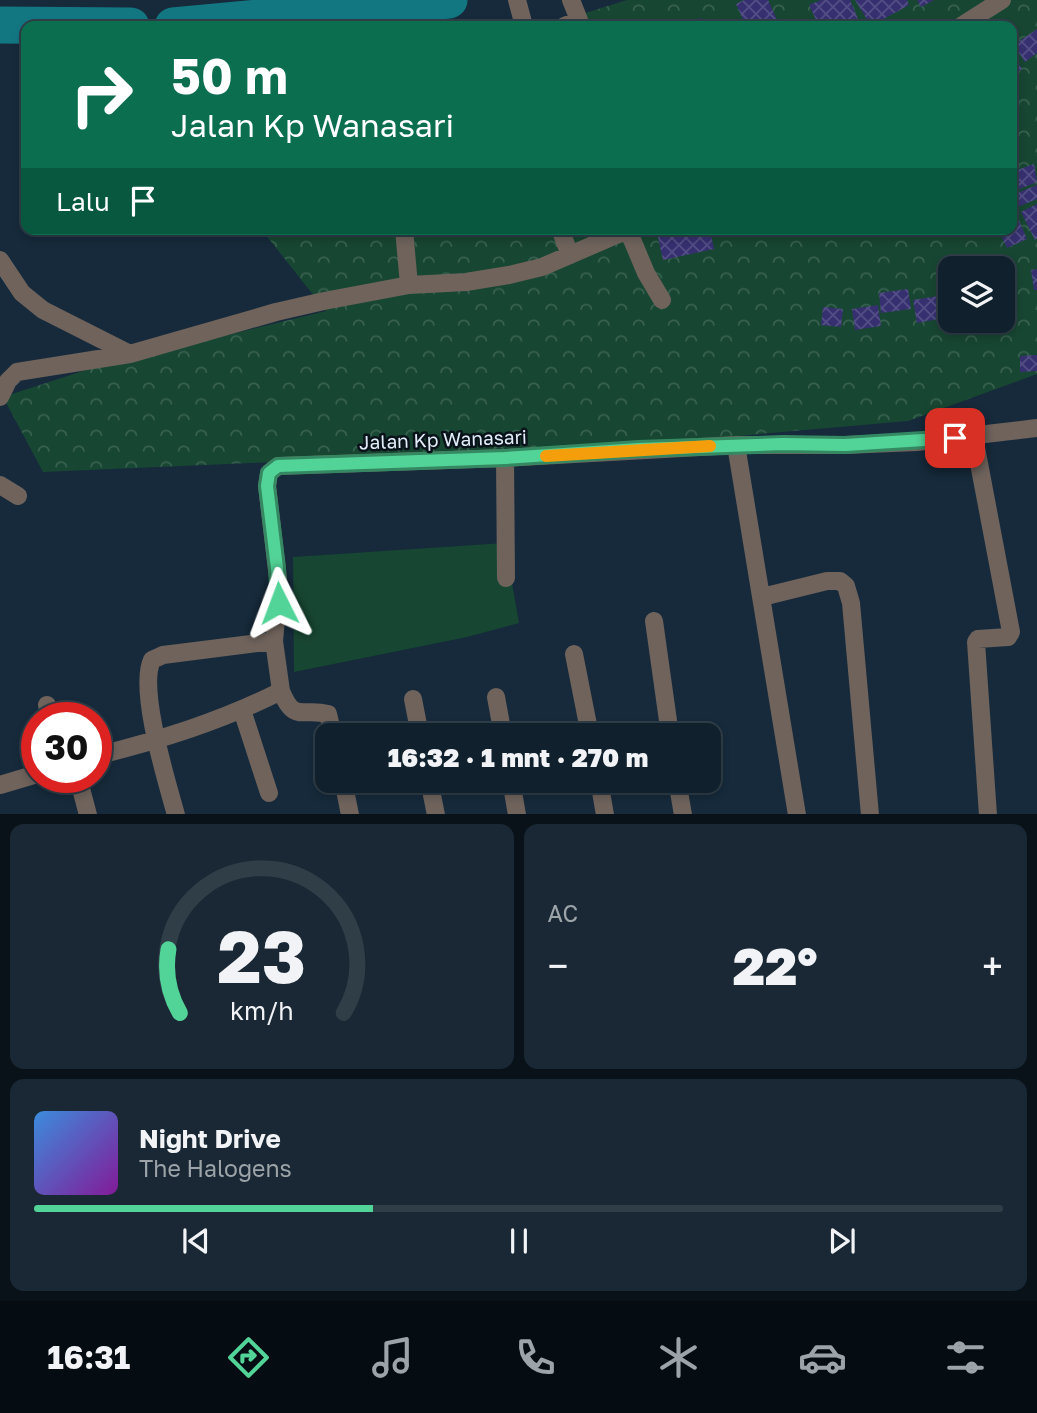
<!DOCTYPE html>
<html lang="id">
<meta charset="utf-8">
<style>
body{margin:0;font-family:"Golos Text",sans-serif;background:#192834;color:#f1f3f6;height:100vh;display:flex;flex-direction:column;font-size:26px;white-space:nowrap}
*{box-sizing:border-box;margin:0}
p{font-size:23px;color:#9ca3a9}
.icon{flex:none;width:38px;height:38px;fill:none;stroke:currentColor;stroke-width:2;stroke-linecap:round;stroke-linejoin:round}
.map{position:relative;height:814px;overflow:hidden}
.details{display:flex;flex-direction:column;gap:10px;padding:10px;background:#091218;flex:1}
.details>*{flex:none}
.hud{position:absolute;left:21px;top:21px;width:996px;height:214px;border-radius:14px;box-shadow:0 4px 10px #0003,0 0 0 2px #303e48;background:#0b6e4f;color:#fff;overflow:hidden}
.buttons{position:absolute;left:938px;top:256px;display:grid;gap:14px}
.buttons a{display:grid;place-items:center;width:77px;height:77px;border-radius:14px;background:#10202c;box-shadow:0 4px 10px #0003,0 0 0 2px #303e48;font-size:35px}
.speed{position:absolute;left:21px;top:702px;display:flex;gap:14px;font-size:35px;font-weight:700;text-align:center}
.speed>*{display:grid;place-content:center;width:91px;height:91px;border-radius:50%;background:#10202c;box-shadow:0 4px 10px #0003,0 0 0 2px #303e48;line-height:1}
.speed .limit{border:10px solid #d22;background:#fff;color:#111}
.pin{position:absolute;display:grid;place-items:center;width:60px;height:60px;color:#fff;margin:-30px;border-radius:14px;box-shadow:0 4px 10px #0006}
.me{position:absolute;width:77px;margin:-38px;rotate:357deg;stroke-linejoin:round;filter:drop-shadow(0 0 5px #0008)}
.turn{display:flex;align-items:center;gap:24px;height:147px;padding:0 35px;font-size:32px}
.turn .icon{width:91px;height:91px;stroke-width:2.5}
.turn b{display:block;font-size:49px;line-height:60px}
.then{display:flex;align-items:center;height:66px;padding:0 35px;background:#0003;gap:14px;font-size:26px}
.big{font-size:52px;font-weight:800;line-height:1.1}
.details .widget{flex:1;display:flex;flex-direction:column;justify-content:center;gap:10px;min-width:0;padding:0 24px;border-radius:14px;background:#192834}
.details .dial{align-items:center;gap:0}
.dial svg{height:182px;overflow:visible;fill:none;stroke:#303e48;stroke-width:7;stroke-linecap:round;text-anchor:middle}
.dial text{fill:#f1f3f6;stroke:none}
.song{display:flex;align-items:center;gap:21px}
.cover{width:84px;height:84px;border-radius:10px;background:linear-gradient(135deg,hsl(210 70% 55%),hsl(290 70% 35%))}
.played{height:7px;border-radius:4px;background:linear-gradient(90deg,#52d397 35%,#303e48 35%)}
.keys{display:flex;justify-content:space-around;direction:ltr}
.heat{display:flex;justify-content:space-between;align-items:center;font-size:38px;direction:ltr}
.details .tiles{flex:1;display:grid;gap:10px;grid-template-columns:1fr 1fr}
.widget:last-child{grid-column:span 2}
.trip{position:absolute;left:315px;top:723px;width:406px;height:70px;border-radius:14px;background:#10202c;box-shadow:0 4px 10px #0003,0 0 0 2px #303e48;font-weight:800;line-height:70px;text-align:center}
.menu{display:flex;height:112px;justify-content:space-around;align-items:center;background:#060d12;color:#9ca3a9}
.menu .icon{width:49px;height:49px}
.menu .active{color:#52d397}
.menu b{font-size:32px;color:#f1f3f6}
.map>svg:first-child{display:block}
.green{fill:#174632}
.forest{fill:url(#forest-crowns);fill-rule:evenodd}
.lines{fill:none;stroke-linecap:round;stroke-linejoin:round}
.river{stroke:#137782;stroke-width:37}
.building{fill:url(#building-cross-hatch)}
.minor{stroke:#6f635c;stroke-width:18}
.route-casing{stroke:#358962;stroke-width:18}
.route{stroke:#52d397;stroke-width:12}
.slow{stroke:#f59e0b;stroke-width:12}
.labels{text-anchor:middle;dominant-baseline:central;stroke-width:5;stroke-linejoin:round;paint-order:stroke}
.street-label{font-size:19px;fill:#e1edf9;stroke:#091219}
</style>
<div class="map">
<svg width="1037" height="815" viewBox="0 0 1037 815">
<defs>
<pattern id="forest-crowns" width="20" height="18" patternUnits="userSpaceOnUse" patternTransform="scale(1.75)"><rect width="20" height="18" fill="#174632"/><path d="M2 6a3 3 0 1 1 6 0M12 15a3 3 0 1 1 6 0" fill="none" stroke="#386150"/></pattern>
<pattern id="building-cross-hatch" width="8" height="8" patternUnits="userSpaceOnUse" patternTransform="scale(1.75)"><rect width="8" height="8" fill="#363070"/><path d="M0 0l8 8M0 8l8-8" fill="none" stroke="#534e85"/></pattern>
</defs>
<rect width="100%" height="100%" fill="#162a3b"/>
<path class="green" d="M505 543 519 623 467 637 294 672 293 557Z"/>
<path class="forest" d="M627 0H1037V374L908 421 601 448 43 472 3 397 95 367 326 311 261 229H1012V26H544ZM950 268H1003V320H950Z"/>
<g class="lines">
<path class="river" d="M0 25 131 26
M173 26 449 0"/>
</g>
<path class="building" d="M744 0H768L780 26H746L736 4Z
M821 0H850L861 26H819L809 5Z
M855 0H907L909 5 871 26Z
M917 0H934L921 7Z
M701 18 703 26H671V25Z
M1037 29V53L1025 62 1014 45Z
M1012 53 1022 69 1012 76Z
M1034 164 1037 182 1012 192V172Z
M1037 185V199L1017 207 1012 195Z
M1012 204 1027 239 1007 248 998 229H1012Z
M1037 204V238L1035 240 1021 212Z
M675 229H710L714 249 663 260 657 233Z
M1037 269V290H1034L1031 270Z
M908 289 911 309 881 313 879 293Z
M945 295 949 317 917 323 913 300Z
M878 305 881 326 855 330 852 309Z
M823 307 843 309 841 327 821 325Z
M1037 355V371L1020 372V356Z"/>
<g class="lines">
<path class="minor" d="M517 0 524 26
M564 26 579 20 571 0
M961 26 1002 0
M404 229 409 285
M560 229 570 255
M628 230 646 273 662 300
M0 260 22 293 43 310 130 354 276 312 324 301 409 285 466 282 509 275 542 267 630 229
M0 397 8 381 17 372 130 354
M974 437 1011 632 1008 637 978 639 976 642 988 815
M736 445 797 815
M505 458 506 578
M0 485 18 496
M762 597 827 581H840L846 586 851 603 870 815
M654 621 670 735
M574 654 590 735
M281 691C295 724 301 707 328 714L333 735
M496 697 503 735
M413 699 420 735
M47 705 52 718
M242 710 269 793
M96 756C160 740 222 721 281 691L274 641 279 587 267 486 269 473 278 466 505 458 736 445H845L917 442 1037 428
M78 777 88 815
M343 780 350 815
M429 780 436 815
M511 780 517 815
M599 780 605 815
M677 780 683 815
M0 785 37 774
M176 815C167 782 138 689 152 660L163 655 274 641"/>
</g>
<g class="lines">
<defs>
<path id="route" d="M279 603 277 568 267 486 269 473 278 466 505 458 639 449 783 444 845 445 955 438"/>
</defs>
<use href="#route" class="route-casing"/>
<use href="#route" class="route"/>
<path class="slow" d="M546 456 710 446"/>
</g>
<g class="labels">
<g class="street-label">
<text transform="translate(443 439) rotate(-2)">Jalan Kp Wanasari</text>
</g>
</g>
</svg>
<div class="buttons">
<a><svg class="icon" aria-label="layers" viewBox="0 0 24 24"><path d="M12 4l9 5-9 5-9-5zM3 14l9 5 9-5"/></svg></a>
</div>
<div class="speed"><div class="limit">30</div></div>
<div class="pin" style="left:955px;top:438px;background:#d93025"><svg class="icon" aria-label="arrive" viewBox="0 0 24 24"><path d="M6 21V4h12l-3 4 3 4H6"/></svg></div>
<svg class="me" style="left:279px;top:603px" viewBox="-20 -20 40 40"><path d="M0-17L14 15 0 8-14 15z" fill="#52d397" stroke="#fff" stroke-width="4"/></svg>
<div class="trip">16:32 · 1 mnt · 270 m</div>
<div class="hud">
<div class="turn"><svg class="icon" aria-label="right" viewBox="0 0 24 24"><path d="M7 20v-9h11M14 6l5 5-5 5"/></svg><div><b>50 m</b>Jalan Kp Wanasari</div></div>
<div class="then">Lalu<svg class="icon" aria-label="arrive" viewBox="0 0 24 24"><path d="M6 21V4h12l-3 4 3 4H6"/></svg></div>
</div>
</div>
<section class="details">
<div class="tiles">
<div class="widget dial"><svg viewBox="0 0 100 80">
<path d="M14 69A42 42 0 1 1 86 69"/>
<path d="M14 69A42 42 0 0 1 9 41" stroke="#52d397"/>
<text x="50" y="56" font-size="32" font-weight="700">23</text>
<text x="50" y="72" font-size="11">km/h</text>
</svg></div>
<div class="widget"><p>AC</p>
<div class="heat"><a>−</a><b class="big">22°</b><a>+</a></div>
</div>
<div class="widget">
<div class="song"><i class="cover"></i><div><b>Night Drive</b><p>The Halogens</p></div></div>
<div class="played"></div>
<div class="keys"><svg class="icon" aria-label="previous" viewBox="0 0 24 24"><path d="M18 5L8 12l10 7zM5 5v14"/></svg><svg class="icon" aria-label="pause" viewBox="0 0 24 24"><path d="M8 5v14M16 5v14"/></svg><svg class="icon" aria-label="next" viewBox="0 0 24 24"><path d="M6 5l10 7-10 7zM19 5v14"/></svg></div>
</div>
</div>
</section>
<nav class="menu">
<b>16:31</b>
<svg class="icon active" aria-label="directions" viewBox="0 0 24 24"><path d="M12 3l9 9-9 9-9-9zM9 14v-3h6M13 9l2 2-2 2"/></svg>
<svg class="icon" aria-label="music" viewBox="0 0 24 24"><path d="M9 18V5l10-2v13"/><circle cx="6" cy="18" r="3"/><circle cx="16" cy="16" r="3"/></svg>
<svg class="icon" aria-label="phone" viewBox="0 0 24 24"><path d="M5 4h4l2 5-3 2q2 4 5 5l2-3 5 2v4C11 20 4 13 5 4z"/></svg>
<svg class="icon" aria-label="climate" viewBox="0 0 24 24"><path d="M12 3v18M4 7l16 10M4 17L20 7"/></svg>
<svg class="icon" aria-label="car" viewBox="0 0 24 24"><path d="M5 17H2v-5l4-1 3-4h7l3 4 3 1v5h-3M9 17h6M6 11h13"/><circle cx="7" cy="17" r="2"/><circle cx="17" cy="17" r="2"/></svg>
<svg class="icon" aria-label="filters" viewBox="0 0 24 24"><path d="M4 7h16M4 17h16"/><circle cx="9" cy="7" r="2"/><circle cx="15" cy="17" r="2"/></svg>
</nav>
